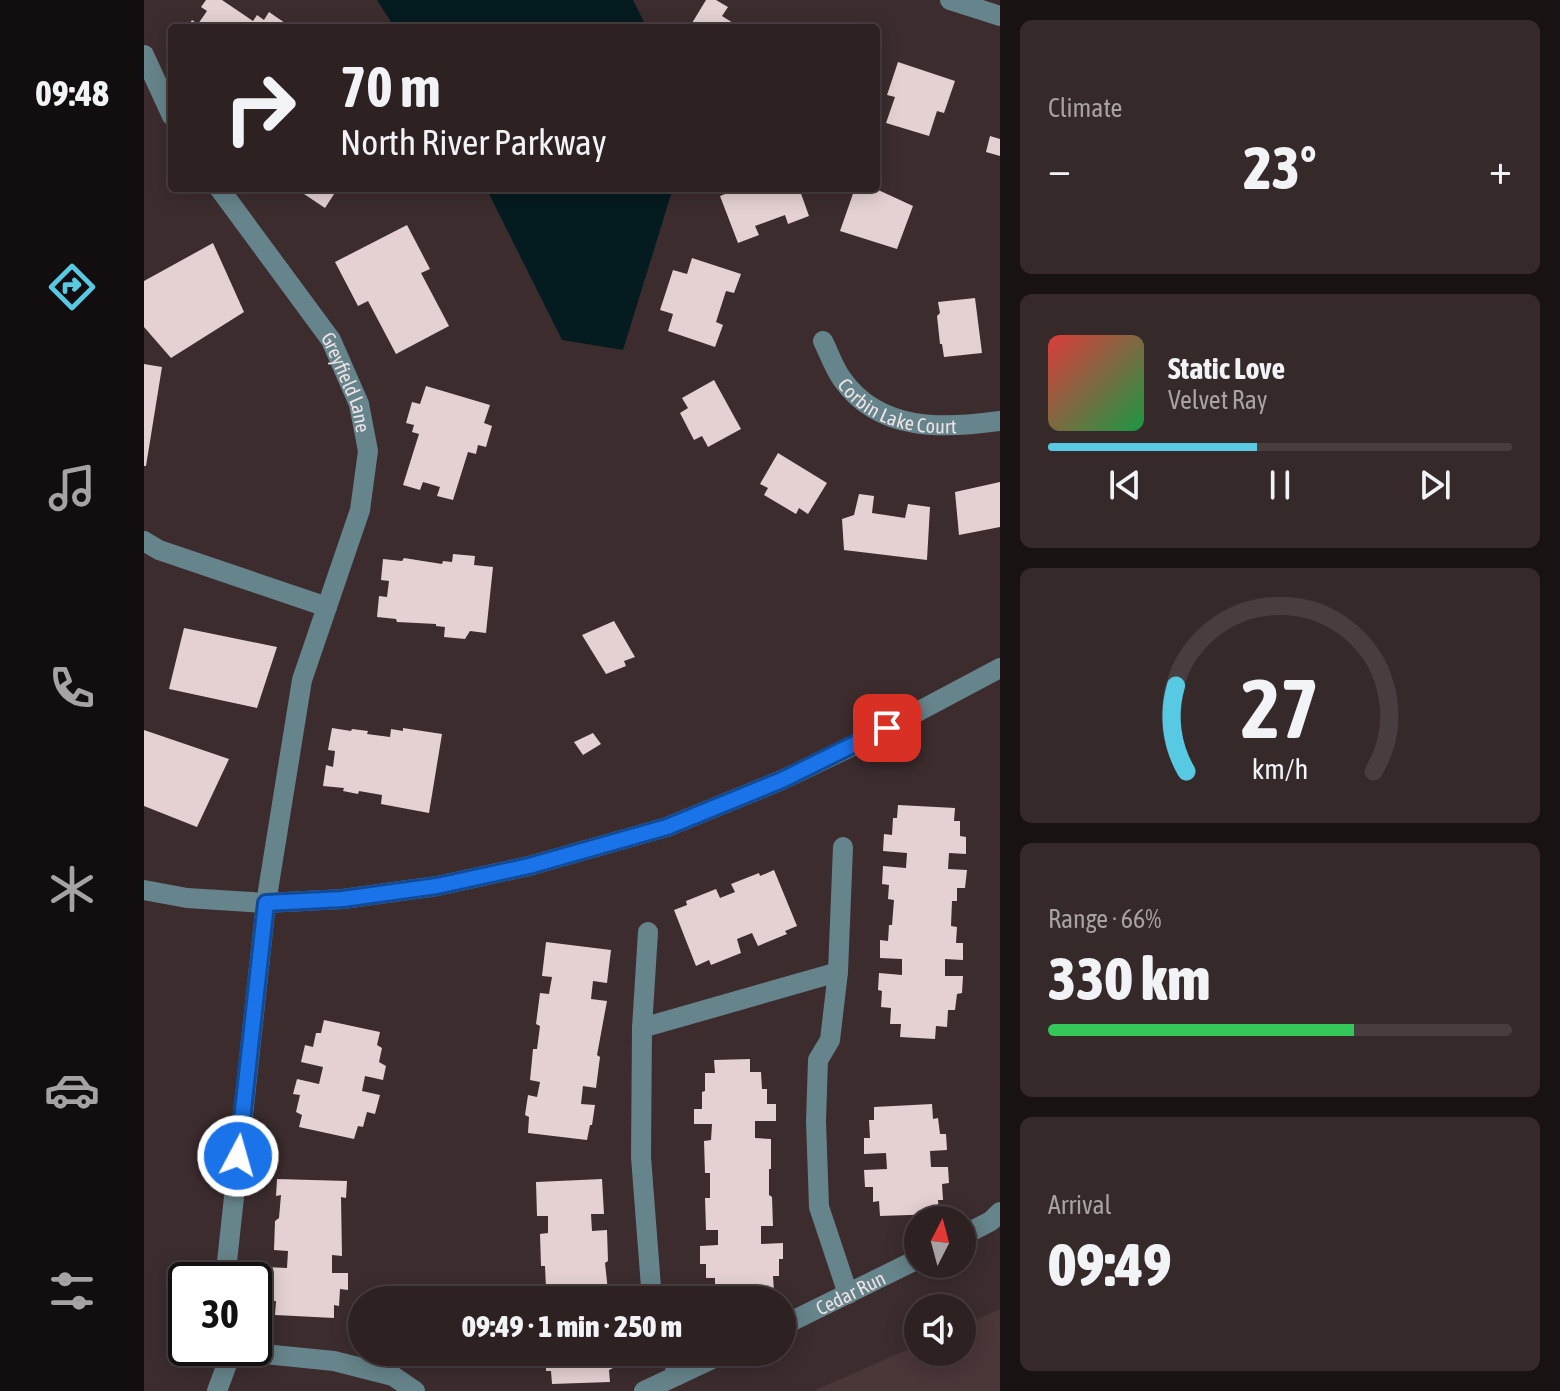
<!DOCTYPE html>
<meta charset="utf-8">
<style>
body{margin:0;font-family:"Asap Condensed",sans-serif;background:#35292a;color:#f1f3f6;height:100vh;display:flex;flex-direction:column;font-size:30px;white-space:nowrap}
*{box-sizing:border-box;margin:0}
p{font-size:26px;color:#a7a3a5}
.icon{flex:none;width:44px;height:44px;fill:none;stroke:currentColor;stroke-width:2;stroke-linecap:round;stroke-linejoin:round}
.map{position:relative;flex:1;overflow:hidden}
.panel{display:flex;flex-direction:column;gap:20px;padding:20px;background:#191213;width:560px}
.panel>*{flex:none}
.guide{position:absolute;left:24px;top:24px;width:712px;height:168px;border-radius:8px;box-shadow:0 4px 20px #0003,0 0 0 2px #483e40;background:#2d2122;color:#f1f3f6;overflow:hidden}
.needle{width:52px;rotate:6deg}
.fabs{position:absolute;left:760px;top:1206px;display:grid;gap:16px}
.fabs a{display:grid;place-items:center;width:72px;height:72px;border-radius:50%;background:#2d2122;box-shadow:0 4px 20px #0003,0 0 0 2px #483e40;font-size:40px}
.speed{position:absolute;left:24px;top:1262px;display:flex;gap:16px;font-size:40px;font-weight:700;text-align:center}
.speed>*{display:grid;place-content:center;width:104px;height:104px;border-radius:50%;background:#2d2122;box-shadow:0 4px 20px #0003,0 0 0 2px #483e40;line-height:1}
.speed .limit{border:4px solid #111;border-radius:12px;background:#fff;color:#111}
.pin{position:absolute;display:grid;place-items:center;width:68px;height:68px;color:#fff;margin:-34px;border-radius:16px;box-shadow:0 4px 12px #0006}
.me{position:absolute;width:88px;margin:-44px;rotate:6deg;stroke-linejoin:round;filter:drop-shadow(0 0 6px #0008)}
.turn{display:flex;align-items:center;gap:28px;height:168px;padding:0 40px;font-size:36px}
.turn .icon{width:104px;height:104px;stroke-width:2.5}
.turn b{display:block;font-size:56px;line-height:68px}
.big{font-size:60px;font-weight:800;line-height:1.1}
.panel .widget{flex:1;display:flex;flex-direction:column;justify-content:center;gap:12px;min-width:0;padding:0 28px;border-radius:12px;background:#35292a}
.panel .dial{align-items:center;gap:0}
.dial svg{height:208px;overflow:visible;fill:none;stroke:#483e40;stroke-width:7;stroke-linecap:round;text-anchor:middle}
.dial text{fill:#f1f3f6;stroke:none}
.song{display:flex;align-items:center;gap:24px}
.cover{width:96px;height:96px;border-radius:12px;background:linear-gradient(135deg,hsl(0 70% 55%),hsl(140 70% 35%))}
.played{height:8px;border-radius:4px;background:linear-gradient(90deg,#57c9e2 45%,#483e40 45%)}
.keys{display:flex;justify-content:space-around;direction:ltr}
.heat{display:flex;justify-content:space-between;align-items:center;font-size:44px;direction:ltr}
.charge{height:12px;border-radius:6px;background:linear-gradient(90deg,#34c759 66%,#483e40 0)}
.trip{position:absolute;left:204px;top:1286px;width:448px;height:80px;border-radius:40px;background:#2d2122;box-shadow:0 4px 20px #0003,0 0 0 2px #483e40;font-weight:800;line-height:80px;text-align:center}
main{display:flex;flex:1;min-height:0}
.dock{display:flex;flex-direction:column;width:144px;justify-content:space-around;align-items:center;background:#120d0e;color:#a7a3a5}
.dock .icon{width:56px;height:56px}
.dock .on{color:#57c9e2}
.dock b{font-size:36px;color:#f1f3f6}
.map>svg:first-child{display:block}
.built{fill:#4b3638}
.water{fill:#041b20}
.building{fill:#e5d1d2}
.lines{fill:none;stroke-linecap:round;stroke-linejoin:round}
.minor{stroke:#66848b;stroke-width:20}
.route-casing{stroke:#114b97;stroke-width:20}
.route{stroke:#1a73e8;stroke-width:14}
.labels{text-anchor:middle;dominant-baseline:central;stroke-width:8;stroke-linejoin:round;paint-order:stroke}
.street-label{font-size:20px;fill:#eee3e4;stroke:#3c2c2e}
</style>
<main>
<nav class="dock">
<b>09:48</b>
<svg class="icon on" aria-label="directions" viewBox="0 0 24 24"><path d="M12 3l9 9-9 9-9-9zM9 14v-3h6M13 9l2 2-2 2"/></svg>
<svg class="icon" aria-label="music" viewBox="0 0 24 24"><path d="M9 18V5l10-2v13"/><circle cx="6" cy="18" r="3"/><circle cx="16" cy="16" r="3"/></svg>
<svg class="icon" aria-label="phone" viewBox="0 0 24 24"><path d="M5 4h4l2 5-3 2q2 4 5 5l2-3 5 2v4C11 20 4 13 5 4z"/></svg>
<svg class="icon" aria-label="climate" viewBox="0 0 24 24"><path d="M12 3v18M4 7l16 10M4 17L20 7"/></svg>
<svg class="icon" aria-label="car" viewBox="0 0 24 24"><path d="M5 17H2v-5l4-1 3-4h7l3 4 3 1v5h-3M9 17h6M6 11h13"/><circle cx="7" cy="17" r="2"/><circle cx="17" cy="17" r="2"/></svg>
<svg class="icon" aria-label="filters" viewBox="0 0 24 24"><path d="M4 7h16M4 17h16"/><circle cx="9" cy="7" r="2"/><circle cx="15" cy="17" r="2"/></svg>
</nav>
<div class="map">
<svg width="856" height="1391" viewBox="0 0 856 1391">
<rect width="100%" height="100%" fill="#3c2c2e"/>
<path class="built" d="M856 1309V1391H669L774 1345V1352H818V1326Z"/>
<path class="water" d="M233 0H489L503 28H251Z
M346 188H529L479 350 418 340 344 192Z"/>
<path class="building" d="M62 0H78L109 21 113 15 120 20 125 12 144 25 142 28H43L48 20 54 24 63 11 57 7Z
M562 0H572L584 7 578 16 597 28H545Z
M754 62 811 81 800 113 793 111 785 136 742 123 751 97 743 95Z
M846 136 856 139V156L842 152Z
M151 188H194L181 208Z
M591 188H655L665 216 644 224 641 215 611 226 615 235 594 243 576 196 592 190Z
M711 188H730L769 206 753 249 696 231Z
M263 225 286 269 277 273 305 326 252 354 224 301 214 306 191 262Z
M69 243 100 312 27 358 0 327V281Z
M548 258 597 274 590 293 582 291 572 322 579 325 571 347 524 331 529 314 516 310 529 270 543 274Z
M831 298 838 353 800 357 798 344H796L793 316 796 313 794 302Z
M0 364 18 367 2 466H0Z
M570 380 597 429 564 447 558 436 550 440 536 413 544 408 538 398Z
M282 386 346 405 340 423 348 426 342 447 334 445 332 454 324 452 309 500 293 496 296 487 279 482 276 490 259 485 275 434 268 432 270 425 262 423 268 402 276 404Z
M634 453 683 483 664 514 655 508 652 514 620 495 624 488 616 484Z
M856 482V527L815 535 811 492Z
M715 494 730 496 728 513 761 518 764 504 786 507 783 560 700 550 698 519 710 515Z
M309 554 331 556 330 565 349 567 342 633 326 631 321 639 300 637 301 627 292 626V624L253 622 252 619 233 617 235 596 243 597 245 581 237 580 239 559 258 561 260 558 298 564 299 561 308 562Z
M470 621 491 657 480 661 482 666 462 674 438 635Z
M40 628 133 647 113 708 25 689Z
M188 728 207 731 208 729 224 731 223 734 246 737 247 729 259 731V728L298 734 285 813 237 804 238 795 215 791 214 794 199 791 200 788 179 786 182 765 189 767 191 751 184 750Z
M0 730 85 759 53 827 0 806Z
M449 733 457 744 439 755 430 742Z
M754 805 811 808 810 821H816V836L822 837V854L805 853 804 869 823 870 821 888H813V901H808L807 926 813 927 812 943H819V960L801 959V976H819L818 993 813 994 811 1010H804L803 1027 792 1026 791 1039 756 1037 757 1024H746L747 1008 737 1007 738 991 734 990 735 973 758 975V959L736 958V940L744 941 745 925H748L750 900 744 899 745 885 738 884 739 866 762 868 763 853 739 851 740 834 748 835 749 818H753Z
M630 870 653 926 641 931 643 934 614 946 608 933 593 939 597 953 567 965 565 960 552 966 530 910 543 905 542 901 572 889 576 898 591 892 587 884 615 873 616 876Z
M402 942 467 950 463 983 449 981 447 999 463 1001 453 1055 456 1057 452 1088 439 1086 437 1104 451 1105 448 1125H446L443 1140 384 1133 385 1117 381 1115 384 1095 393 1097 396 1082 386 1080 389 1049H393L396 1026 392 1024 396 993 405 994 408 977 398 976Z
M180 1020 236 1032 233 1045 238 1048 235 1062 242 1066 239 1080 221 1076 218 1091 236 1095 231 1114 223 1112 219 1127 214 1126 210 1139 155 1127 158 1115 152 1112 156 1095 149 1094 153 1079 175 1084 179 1067 157 1062 161 1045 169 1047 172 1033H177Z
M606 1059V1072H617L618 1089H623V1104H632V1121H611V1138L627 1139V1169H625V1195L628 1197 629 1226H617V1244L639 1243V1259H635V1276H629L630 1292H618V1300H584V1295H571V1278H562V1264H556V1246L574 1245V1230H562L561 1198H566V1173H561L560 1141 567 1140 568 1124H550V1109H558V1092L561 1091V1073H571L570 1060Z
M788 1104 789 1119 794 1118 796 1134H802L803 1150 786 1151 787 1167H804L805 1183 798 1184 799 1200H794L795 1214 736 1216 735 1201 729 1202V1187H721L720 1170 743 1169 742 1153 720 1154V1138H726L725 1120H730V1107Z
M133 1179 203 1181 202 1198 197 1197 198 1256 188 1255V1273H204V1290L196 1289 195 1306 190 1305V1318L131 1315 132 1301H127L128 1286 121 1285 122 1267 143 1268 144 1251 130 1250 131 1221 135 1218 137 1195 132 1196Z
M458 1179 460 1214H447L448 1231 463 1230 464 1261 461 1263 465 1300H398V1290L402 1288 401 1266H397L396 1234 404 1233V1216H393L392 1182Z
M393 1352H470L471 1367 465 1370 466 1382 408 1384 407 1371H402V1355L393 1356Z"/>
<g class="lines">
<g class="minor">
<path d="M806 0 856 16"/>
<path d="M0 55 28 116"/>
<path id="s1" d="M75 188 187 340 215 404 224 451 216 510 158 680 122 903 81 1280"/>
<path id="s2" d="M679 341C685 353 690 368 698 379 735 432 800 429 856 421"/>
<path d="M0 541 15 550 183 607"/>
<path d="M699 847 694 972 686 1040 674 1060 672 1121 675 1207 704 1294"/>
<path d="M0 890 43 898 122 903 199 899 293 886 385 866 523 827 638 780 715 743 856 668"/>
<path d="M504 932 498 1028 497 1157 508 1300"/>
<path d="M498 1028 694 972"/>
<path d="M818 1236 847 1221 856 1212"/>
<path id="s3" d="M638 1326 774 1259"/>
<path d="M90 1351 190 1361 249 1376 271 1391"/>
<path d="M526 1352 534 1375"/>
<path d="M73 1391 89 1348"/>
<path d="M500 1391 583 1352"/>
</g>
</g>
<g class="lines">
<defs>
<path id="route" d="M94 1156 122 903 199 899 293 886 385 866 523 827 638 780 743 728"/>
</defs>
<use href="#route" class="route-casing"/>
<use href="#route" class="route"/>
</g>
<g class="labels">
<g class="street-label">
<text stroke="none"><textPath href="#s1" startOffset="234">Greyfield Lane</textPath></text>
<text stroke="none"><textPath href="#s2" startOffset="108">Corbin Lake Court</textPath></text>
<text stroke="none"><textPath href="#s3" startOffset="76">Cedar Run</textPath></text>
</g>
</g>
</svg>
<div class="fabs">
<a><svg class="needle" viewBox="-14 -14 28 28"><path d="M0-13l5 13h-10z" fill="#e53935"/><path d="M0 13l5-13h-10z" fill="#a7a3a5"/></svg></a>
<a><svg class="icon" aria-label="sound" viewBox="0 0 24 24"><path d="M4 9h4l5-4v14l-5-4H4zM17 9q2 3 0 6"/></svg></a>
</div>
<div class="speed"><div class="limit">30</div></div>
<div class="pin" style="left:743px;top:728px;background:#d93025"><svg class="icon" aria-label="arrive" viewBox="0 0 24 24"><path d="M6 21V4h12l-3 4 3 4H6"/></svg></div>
<svg class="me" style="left:94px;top:1156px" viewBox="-20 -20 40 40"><circle r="17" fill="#1a73e8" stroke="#fff" stroke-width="3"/><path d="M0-11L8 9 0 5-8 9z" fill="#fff"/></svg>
<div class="trip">09:49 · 1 min · 250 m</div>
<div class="guide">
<div class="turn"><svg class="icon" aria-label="right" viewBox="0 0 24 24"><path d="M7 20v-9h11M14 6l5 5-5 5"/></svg><div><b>70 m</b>North River Parkway</div></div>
</div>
</div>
<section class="panel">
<div class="widget"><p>Climate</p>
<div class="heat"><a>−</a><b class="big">23°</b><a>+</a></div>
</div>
<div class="widget">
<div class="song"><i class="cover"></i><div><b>Static Love</b><p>Velvet Ray</p></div></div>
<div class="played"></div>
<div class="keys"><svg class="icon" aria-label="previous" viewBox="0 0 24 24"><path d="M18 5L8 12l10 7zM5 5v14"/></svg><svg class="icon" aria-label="pause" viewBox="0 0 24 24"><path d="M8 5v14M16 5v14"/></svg><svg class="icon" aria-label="next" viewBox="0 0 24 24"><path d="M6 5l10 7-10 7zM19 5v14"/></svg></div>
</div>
<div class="widget dial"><svg viewBox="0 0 100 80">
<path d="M14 69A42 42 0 1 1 86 69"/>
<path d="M14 69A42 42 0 0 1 10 36" stroke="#57c9e2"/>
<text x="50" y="56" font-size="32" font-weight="700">27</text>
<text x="50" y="72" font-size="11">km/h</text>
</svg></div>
<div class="widget"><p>Range · 66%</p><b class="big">330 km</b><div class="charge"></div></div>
<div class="widget"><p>Arrival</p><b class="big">09:49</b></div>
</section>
</main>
